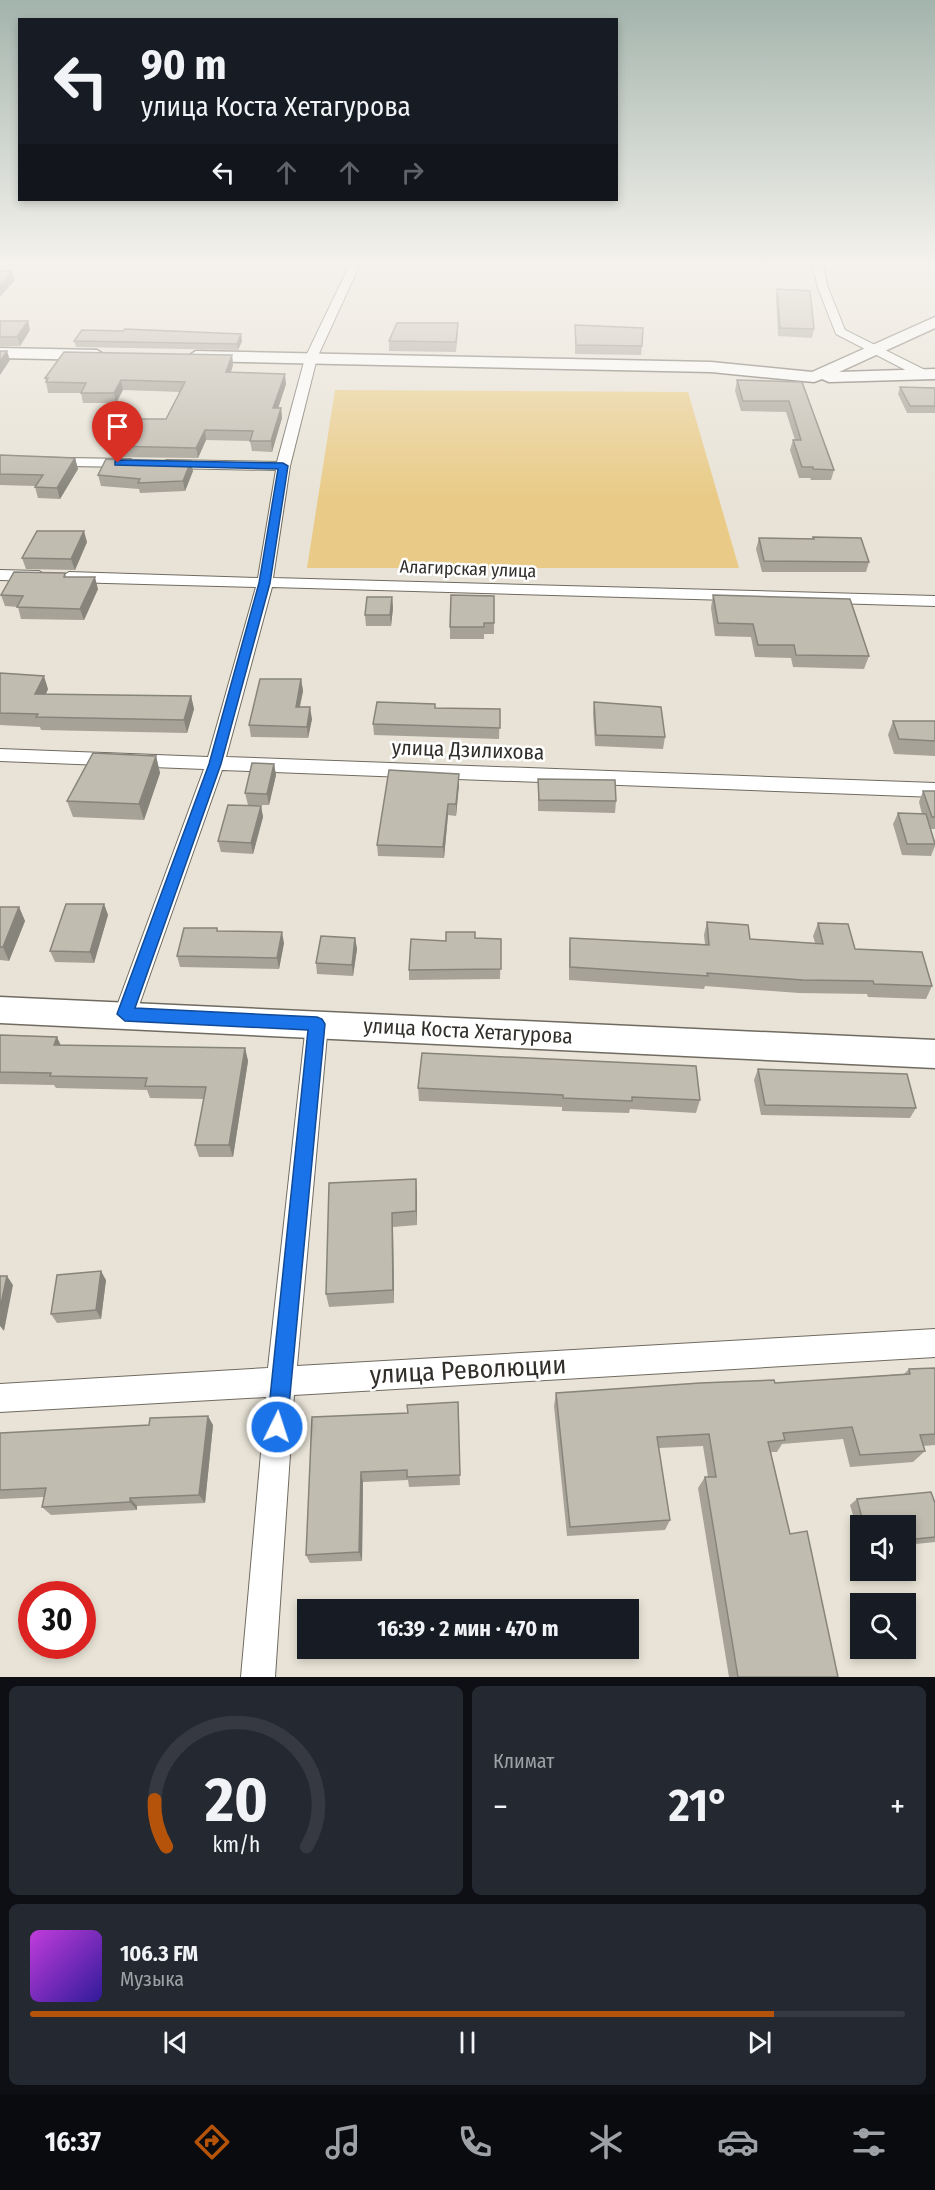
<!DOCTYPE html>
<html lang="ru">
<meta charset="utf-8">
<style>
body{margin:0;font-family:"Fira Sans Condensed",sans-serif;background:#242831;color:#f1f3f6;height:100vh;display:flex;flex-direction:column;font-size:22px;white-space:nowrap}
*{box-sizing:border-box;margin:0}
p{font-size:20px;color:#9ea1a6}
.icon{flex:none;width:33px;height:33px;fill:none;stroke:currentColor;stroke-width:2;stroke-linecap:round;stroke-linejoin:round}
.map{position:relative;height:1677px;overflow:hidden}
.panel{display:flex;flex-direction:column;gap:9px;padding:9px;background:#0d0f14;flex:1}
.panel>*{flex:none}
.hud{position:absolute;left:18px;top:18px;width:600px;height:183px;border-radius:0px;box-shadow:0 3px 9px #0003;background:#171b24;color:#f1f3f6;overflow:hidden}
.fabs{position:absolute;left:850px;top:1515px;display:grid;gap:12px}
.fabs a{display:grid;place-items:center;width:66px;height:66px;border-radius:0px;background:#171b24;box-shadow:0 3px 9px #0003;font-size:30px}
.speed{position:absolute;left:18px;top:1581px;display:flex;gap:12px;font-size:30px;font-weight:700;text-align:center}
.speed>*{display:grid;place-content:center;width:78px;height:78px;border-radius:50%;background:#171b24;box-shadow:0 3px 9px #0003;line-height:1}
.speed .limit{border:9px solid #d22;background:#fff;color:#111}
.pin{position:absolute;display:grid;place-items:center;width:51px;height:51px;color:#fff;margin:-62px -26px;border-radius:50% 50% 50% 0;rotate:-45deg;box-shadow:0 0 6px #0007}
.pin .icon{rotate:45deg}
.me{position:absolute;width:66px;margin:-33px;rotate:4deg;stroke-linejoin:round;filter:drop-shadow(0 0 4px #0008)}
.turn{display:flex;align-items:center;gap:21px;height:126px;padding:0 24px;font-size:27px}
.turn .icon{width:78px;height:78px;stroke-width:2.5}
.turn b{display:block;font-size:42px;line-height:51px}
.lanes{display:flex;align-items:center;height:57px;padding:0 24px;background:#0003;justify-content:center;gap:30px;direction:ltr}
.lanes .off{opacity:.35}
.big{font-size:45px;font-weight:700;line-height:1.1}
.panel .card{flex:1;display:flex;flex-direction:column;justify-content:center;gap:9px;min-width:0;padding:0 21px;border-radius:9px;background:#242831}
.panel .dial{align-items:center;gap:0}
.dial svg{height:156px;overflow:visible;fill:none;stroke:#363941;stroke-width:7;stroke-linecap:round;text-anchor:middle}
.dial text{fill:#f1f3f6;stroke:none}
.song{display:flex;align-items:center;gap:18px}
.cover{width:72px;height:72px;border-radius:9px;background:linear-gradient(135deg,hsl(290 70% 55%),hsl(250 70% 35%))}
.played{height:6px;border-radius:3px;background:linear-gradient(90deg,#b45309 85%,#363941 85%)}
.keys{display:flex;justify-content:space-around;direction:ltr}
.heat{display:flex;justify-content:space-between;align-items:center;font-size:33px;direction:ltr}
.panel .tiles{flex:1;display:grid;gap:9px;grid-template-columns:1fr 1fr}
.card:last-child{grid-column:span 2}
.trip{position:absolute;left:297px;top:1599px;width:342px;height:60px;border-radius:0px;background:#171b24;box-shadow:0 3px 9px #0003;font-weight:700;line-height:60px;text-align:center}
.dock{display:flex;height:96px;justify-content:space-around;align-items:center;background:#090b0e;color:#9ea1a6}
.dock .icon{width:42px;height:42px}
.dock .on{color:#b45309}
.dock b{font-size:27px;color:#f1f3f6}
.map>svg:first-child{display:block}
.green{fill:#e9cb87}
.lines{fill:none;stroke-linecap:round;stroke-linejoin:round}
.street-casing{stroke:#706b60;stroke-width:2}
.secondary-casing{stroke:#706b60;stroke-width:3}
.street{fill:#fff;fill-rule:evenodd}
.secondary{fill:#fff;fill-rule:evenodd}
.wall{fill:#a6a297}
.shaded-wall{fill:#87847b}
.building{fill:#c1bcb0;stroke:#87847b;stroke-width:1.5}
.route{fill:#1a73e8;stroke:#114b97;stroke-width:1.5}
.labels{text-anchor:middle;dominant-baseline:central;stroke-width:5;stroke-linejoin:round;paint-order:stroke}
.far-street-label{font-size:18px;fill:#322f2b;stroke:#fff}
.street-label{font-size:21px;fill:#322f2b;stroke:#fff}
.near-street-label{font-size:26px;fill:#322f2b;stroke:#fff}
</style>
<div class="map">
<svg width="935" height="1677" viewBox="0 0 935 1677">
<rect width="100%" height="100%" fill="#e8e3d6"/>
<path class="green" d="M335 390 688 392 739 568H307Z"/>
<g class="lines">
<defs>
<path id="street" d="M351 262H361L317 358 290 466 273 578 935 596V606L272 587 226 757 935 783V797L222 770 136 1014 133 1021 125 1023 117 1021 114 1014 204 769 0 761V749L208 757 256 587 69 582 61 577 69 572 258 578 276 470 166 468 159 464 166 460 277 462 305 358Z
M812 262H822L828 288 845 330 925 370V376H917L836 334 818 288Z
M0 457 131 459 138 463 131 467 0 465Z
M0 570 39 571 47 576 39 581 0 580Z
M317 1015 325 1017 328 1024 297 1366 935 1329V1357L294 1395 275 1677H241L266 1397 0 1412V1384L268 1368 306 1024 309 1017Z"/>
<path id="secondary" d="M935 317V328L839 372 935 369V379L829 382 822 379 814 382 711 372 196 361 188 356 196 351 711 362 812 372Z
M0 348 97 350 105 355 97 360 0 358Z
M0 997 935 1040V1068L0 1023Z"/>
</defs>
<use href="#street" class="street-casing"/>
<use href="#secondary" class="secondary-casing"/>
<use href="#street" class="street"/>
<use href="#secondary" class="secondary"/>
</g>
<path class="wall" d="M777 289 814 329 812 338 778 336 776 298Z
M0 321H28L30 330 20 346H0Z
M575 325 642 346 641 355 575 354Z
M458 333 456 352 389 351V341Z
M241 334 242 341 238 350 76 347 74 341Z
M232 355 233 365 231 372 286 384 278 408H281L282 418 272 452 252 451 250 441 206 440 198 458 114 457 112 446 166 419 180 392 123 390 116 403H83L81 393H48L46 382 45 378Z
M737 380 802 382 834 470 831 480H811L810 478H799L790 450 793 440H795L786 412 741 411 735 391Z
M900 387 935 388V413H907L898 394Z
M0 455 75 458 78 469 60 499 38 498 35 487 36 486 0 485Z
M193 471 185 491 140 493 139 489 101 486 98 475Z
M813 537 869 562 866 572H762L756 549 759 538 812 539Z
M87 542 75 570 26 569 22 558Z
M65 573 66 577 98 589 84 620 21 619 18 607 5 606 1 595Z
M713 595 869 656 864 669 793 667 791 658 755 657 751 637 715 636 711 608Z
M494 596V634H484V639H450V627Z
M392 597 393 608 391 626H366L365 615Z
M0 673 48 689 46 694 191 696 194 709 187 733 41 730 40 727 0 725Z
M301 679 303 691 300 707 312 719 308 738 251 737 249 725Z
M594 702 665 737 663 749 595 746 593 713Z
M435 708 500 709 499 739 374 735 373 724Z
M893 721H935V756L894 754 888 735Z
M156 756 160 773 144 820 73 817 67 801Z
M274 764 276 775 269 805H248L245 793Z
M538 779 616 801 615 813 538 811Z
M459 785 456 816 448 815 444 858 378 856 377 845Z
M923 791H935V829H931L935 842V846L931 856 902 855 893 824 898 813 922 814 919 802Z
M261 806 263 817 253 854 221 852 218 841Z
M104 904 108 915 94 963 55 962 50 951Z
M0 907H19L25 921 9 961 0 960Z
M707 922 750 939 815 943 813 936 818 923 855 949 932 986 926 999 868 997 867 994 799 993 705 986 704 989 569 980V951L570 938 705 944 704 935Z
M218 931 284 943 279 969 180 967 177 956Z
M355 938 357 949 353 976 317 974 316 963Z
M475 938 501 939 500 979 409 980V970Z
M0 1035 61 1045 245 1048 248 1061 233 1157H199L195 1145 204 1099 150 1098 147 1090 56 1088 54 1085 0 1084Z
M758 1069 916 1108 910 1118 761 1115 754 1080Z
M418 1088 700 1100 696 1113 630 1109 629 1113 562 1111V1107L419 1101Z
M416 1179 417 1225 393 1227 394 1303 329 1307 326 1294Z
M106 1280 101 1319 57 1323 51 1314Z
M935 1368V1445L923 1446 925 1451 913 1462 850 1467 843 1439 782 1444 777 1452H771L790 1534 838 1677H729L698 1488 705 1477H708L703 1446 659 1448 670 1520 665 1530 567 1536 554 1406 556 1393 775 1383 904 1374 909 1369Z
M458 1402 460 1485 409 1487 408 1480 363 1482 362 1561 310 1563 306 1555 312 1417 408 1413Z
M213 1425 205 1503 137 1506V1510L51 1515 42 1507 44 1497 0 1499V1433Z
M857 1499 935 1503V1542L906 1545V1526H861V1544L850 1505Z"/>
<path class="shaded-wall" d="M12 271 15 280 0 297V286Z
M28 321 30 330 20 346 17 337Z
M241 334 242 341 238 350 237 344Z
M7 351 10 360 0 375V362Z
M232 355 233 365 227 382 226 372Z
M285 374 286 384 275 418 273 408Z
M121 380 123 390 116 403 114 393Z
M281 408 282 418 272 452 271 441Z
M205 430 206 440 198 458 196 448Z
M75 458 78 469 60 499 57 488Z
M191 461 193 471 185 491 183 481Z
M84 531 87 542 75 570 71 559Z
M95 577 98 589 84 620 80 609Z
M392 597 393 608 391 626 390 615Z
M44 676 48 689 40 707 35 694Z
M301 679 303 691 297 718 296 707Z
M191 696 194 709 187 733 184 720Z
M310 707 312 719 308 738 307 727Z
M156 756 160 773 144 820 139 804Z
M274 764 276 775 269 805 267 794Z
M459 774V785L456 816V804Z
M448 804V815L444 858 443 847Z
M261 806 263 817 253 854 251 843Z
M104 904 108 915 94 963 90 952Z
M19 907 25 921 9 961 3 947Z
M282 932 284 943 279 969 277 958Z
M355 938 357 949 353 976 352 965Z
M57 1037 63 1050 54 1045Z
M245 1048 248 1061 233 1157 229 1145Z
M416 1179 417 1193V1225L416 1211Z
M392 1213 393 1227 394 1303 393 1290Z
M101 1271 106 1280 101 1319 96 1310Z
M7 1276 13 1285 4 1331 0 1326V1308Z
M208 1416 213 1425 205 1503 199 1495Z
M361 1472 363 1482 362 1561 359 1552Z
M130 1498 137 1506V1510L130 1502Z"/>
<path class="building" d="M0 271H12L0 286Z
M777 289 810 291 814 329 780 328Z
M0 321H28L17 337H0Z
M397 323H458L456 342 389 341Z
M575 325 643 328 642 346 576 345Z
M125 329 241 334 237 344 74 341 82 330 123 331Z
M0 351H7L0 362Z
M64 352 232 355 226 372 285 374 273 408H281L271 441H250L253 431 205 430 196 448 112 446 125 419H166L185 382 121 380 114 393H81L86 383 46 382 48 378H45Z
M737 380 802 382 834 470 813 469V467H802L793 440H801L789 401H743Z
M900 387 935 388V406H910Z
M0 455 75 458 57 488 35 487 43 475 0 474Z
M106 459 191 461 183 481 138 483 140 479 98 475Z
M37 531H84L71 559 22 558Z
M813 537 861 538 869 562 764 561 759 538 814 539Z
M14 572 65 573 64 577H95L80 609 17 607 23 596 1 595Z
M451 595 494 596V623H484V627H450Z
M713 595 850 599 869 656 796 655 794 645H758L753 624 718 623Z
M367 597H392L390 615H365Z
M0 673 44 676 35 694 191 696 184 720 36 717 38 714 0 713Z
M260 679H301L296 707H310L307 727 249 725Z
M377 702 435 704V708L500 709V728L373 724Z
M594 702 661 707 665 737 596 735Z
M893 721H935V741L899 739Z
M93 753 156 756 139 804 67 801Z
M252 763 274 764 267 794 245 793Z
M389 770 459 774 456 804H448L443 847 377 845Z
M538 779 615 780 616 801 539 800Z
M923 791H935V817H932Z
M228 805 261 806 251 843 218 841Z
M898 813 926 814 935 844H907Z
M66 904H104L90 952 50 951Z
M0 907H19L3 947H0Z
M707 922 748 925 750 939 823 944 818 923 848 924 855 949 922 952 932 986 874 984 873 981 803 980 707 973 708 976 570 967V938L709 945Z
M184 928H217V931L282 932 277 958 177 956Z
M446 932H475V938L501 939V969L409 970 411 939 446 941Z
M321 936 355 938 352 965 316 963Z
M0 1035 57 1037 54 1045 245 1048 229 1145H195L206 1087 145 1086 147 1078 50 1076 51 1073 0 1072Z
M422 1053 696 1066 700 1100 632 1097V1101L563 1098V1095L418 1088Z
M758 1069 907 1074 916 1108 765 1105Z
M416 1179V1211L392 1213 393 1290 326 1294 329 1183Z
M101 1271 96 1310 51 1314 57 1275Z
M0 1276H7L0 1308Z
M935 1368V1434L920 1435 925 1451 860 1455 852 1427 783 1433 785 1440 768 1442 790 1534 807 1531 838 1677H738L705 1477H716L709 1434 657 1437 670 1520 570 1527 556 1393 700 1383 774 1380 775 1383 910 1374 909 1369Z
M458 1402 460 1475 407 1477V1470L361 1472 359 1552 306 1555 312 1417 408 1413 407 1405Z
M208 1416 199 1495 130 1498V1502L42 1507 46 1488 0 1490V1433L149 1425 150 1418Z
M931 1492 935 1503V1537L906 1540V1526H864L857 1499Z"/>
<linearGradient id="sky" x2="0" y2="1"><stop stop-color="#a3b4ac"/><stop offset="0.53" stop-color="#f5f2ed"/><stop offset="1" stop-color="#f5f2ed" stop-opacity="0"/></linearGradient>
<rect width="935" height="496" fill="url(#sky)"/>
<path class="route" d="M118 460 283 463 288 466 270 583 221 764 135 1008 317 1017 322 1019 325 1024 287 1427 284 1434 277 1437 270 1434 267 1427 308 1030 125 1021 117 1014 209 764 259 583 278 469 115 465V461Z"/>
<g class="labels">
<g class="far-street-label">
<text transform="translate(468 569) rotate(2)">Алагирская улица</text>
</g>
<g class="street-label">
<text transform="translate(468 750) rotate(2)">улица Дзилихова</text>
<text transform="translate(468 1031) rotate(3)">улица Коста Хетагурова</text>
</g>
<g class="near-street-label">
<text transform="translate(468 1370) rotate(-3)">улица Революции</text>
</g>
</g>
</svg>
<div class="fabs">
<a><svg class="icon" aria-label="sound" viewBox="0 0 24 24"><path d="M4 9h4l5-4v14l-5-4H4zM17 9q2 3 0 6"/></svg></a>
<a><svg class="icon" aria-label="search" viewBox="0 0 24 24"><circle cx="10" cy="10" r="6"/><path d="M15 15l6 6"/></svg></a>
</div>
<div class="speed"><div class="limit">30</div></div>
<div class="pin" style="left:118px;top:463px;background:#d93025"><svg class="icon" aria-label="arrive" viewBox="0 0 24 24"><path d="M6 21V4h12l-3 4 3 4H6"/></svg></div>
<svg class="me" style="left:277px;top:1427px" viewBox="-20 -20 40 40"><circle r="17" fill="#1a73e8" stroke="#fff" stroke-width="3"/><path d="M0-11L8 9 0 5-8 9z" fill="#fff"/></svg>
<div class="trip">16:39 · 2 мин · 470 m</div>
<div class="hud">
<div class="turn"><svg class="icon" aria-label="left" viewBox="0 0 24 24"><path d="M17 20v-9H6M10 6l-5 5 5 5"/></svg><div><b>90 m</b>улица Коста Хетагурова</div></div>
<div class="lanes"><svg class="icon" aria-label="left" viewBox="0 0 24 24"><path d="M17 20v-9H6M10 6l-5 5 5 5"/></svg><svg class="icon off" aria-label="ahead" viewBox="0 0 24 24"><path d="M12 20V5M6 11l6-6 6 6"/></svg><svg class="icon off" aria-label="ahead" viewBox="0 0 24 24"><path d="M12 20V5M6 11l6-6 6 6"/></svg><svg class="icon off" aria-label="right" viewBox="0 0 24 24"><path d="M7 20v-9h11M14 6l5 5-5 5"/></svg></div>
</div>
</div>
<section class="panel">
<div class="tiles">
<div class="card dial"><svg viewBox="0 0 100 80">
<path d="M14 69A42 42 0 1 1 86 69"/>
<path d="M14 69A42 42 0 0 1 8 45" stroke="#b45309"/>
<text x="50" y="56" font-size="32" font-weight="700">20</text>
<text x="50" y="72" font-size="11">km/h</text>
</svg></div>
<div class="card"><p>Климат</p>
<div class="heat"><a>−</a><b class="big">21°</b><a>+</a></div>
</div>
<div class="card">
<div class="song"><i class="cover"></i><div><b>106.3 FM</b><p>Музыка</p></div></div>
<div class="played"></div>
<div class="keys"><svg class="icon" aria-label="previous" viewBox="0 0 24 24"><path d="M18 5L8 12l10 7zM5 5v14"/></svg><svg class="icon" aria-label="pause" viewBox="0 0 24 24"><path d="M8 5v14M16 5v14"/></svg><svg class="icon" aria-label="next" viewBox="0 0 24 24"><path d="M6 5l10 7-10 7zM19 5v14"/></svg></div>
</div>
</div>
</section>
<nav class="dock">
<b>16:37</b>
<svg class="icon on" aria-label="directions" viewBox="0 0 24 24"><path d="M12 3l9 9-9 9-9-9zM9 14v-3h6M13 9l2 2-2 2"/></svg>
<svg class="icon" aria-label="music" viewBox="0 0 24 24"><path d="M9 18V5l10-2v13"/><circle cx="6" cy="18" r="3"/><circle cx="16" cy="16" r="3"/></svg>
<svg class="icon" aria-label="phone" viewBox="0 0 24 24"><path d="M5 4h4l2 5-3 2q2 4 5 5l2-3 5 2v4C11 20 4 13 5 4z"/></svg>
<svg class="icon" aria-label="climate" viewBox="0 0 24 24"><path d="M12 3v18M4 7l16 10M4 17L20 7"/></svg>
<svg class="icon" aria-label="car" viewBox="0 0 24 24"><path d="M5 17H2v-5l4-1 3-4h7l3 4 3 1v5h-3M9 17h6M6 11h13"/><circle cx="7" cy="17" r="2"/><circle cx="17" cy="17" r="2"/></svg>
<svg class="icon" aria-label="filters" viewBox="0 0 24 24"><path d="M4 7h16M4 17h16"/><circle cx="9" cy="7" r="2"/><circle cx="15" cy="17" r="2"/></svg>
</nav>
